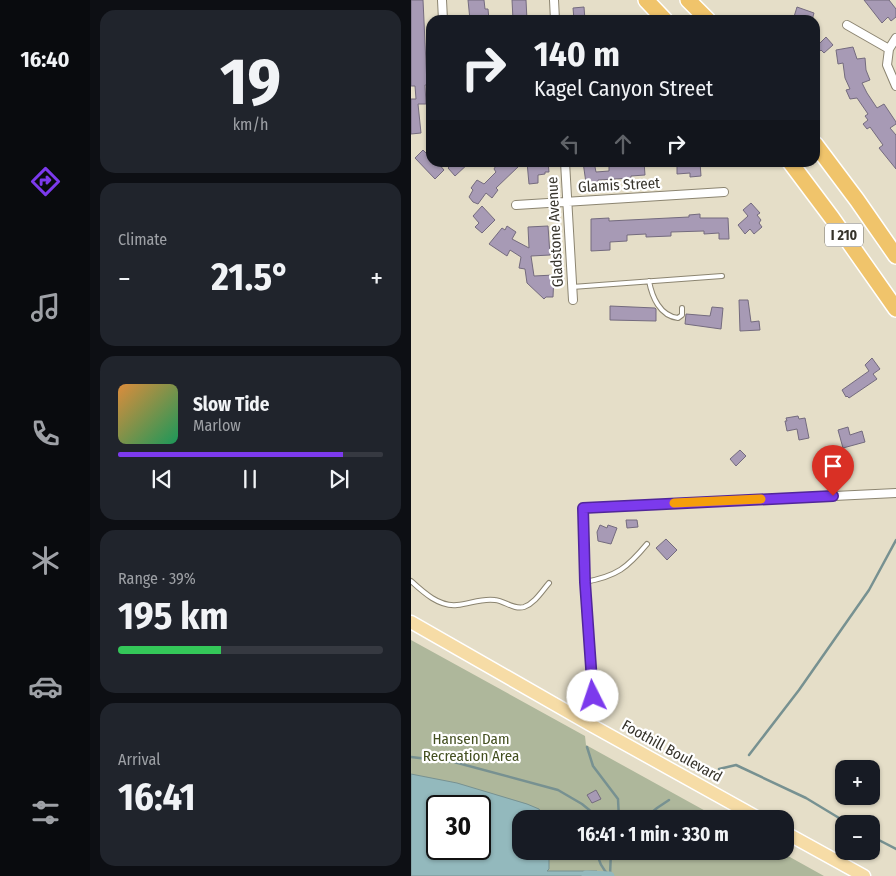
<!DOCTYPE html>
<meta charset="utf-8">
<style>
body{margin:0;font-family:"Fira Sans Condensed",sans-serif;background:#20242c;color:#f1f3f6;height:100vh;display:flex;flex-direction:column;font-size:19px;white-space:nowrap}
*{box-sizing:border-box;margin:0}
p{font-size:16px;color:#9ea1a6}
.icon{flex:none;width:28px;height:28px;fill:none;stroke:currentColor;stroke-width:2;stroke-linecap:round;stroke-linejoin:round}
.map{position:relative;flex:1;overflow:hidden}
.details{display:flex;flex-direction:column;gap:10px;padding:10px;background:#0d0f14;width:321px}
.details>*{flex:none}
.hud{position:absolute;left:15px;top:15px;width:394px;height:152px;border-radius:15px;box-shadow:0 1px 4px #0004;background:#171b24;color:#f1f3f6;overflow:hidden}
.fabs{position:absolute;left:424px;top:760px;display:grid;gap:10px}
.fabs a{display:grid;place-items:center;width:45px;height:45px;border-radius:10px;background:#171b24;box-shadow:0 1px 4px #0004;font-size:25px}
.speed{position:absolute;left:15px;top:795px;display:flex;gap:10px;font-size:25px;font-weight:700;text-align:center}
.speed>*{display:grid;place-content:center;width:65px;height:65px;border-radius:50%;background:#171b24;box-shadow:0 1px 4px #0004;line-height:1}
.speed .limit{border:2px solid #111;border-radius:8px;background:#fff;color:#111}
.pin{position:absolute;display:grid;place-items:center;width:42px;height:42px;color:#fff;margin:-51px -21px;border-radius:50% 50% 50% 0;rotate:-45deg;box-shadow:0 0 5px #0007}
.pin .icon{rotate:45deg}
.me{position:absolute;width:55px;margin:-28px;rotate:356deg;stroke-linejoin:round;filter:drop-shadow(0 0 4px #0008)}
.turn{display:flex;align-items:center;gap:18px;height:105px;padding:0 25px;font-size:22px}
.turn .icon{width:65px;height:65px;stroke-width:2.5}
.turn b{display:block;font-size:35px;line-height:42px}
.lanes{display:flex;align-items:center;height:48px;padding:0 25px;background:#0003;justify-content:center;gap:25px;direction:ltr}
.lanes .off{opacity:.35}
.big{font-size:38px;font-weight:700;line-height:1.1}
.details .tile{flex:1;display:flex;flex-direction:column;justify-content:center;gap:8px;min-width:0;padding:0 18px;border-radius:15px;background:#20242c}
.details .dial{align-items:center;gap:0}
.dial b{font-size:65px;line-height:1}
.song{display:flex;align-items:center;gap:15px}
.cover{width:60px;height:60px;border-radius:8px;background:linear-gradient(135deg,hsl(30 70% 55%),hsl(150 70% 35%))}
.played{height:5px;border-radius:2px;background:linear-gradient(90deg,#7c3aed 85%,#363941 85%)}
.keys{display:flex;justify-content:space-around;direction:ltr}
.heat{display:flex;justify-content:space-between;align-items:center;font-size:28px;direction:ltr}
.charge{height:8px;border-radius:4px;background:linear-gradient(90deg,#34c759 39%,#363941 0)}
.trip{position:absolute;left:101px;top:810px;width:282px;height:50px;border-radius:15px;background:#171b24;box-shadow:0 1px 4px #0004;font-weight:700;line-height:50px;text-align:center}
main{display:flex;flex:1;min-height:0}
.dock{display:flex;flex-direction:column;width:90px;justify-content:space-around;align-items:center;background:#090b0e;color:#9ea1a6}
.dock .icon{width:35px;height:35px}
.dock .current{color:#7c3aed}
.dock b{font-size:22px;color:#f1f3f6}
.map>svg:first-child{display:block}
.green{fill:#aeb79b;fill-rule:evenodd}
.water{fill:#93b9bd;stroke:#779191;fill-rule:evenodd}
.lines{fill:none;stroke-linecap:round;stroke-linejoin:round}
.stream{stroke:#779191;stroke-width:2.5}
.canal{stroke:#93b9bd;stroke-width:9}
.building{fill:#a79ab5;stroke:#746b7e}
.lane-casing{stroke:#8c8571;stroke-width:6}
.street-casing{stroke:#8c8571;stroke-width:10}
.primary-casing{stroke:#fff;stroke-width:15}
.highway-casing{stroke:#fff;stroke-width:18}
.lane{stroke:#fff;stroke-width:4}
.street{stroke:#fff;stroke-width:8}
.primary{stroke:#f6dca6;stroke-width:12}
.highway{stroke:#f0c46b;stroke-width:15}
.route-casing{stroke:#51269a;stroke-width:12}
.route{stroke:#7c3aed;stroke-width:9}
.slow{stroke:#f59e0b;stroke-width:9}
.labels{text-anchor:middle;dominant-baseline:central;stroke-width:4.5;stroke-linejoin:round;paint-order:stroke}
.shield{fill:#fff;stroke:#72706b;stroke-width:1}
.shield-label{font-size:14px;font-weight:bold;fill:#36332b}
.street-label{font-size:15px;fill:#36332b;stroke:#fff}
.park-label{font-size:15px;fill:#445021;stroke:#fff}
</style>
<main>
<nav class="dock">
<b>16:40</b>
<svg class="icon current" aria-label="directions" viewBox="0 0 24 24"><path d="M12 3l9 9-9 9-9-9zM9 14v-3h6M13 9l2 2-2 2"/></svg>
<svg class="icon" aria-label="music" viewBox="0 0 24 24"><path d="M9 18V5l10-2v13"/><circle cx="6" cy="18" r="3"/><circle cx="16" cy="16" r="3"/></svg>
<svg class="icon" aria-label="phone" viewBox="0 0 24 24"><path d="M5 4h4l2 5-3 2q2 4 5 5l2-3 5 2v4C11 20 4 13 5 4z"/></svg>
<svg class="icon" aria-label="climate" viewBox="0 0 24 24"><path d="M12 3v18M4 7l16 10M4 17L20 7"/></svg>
<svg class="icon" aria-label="car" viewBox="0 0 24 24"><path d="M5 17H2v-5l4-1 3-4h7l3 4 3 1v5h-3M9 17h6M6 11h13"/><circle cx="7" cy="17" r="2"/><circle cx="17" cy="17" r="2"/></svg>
<svg class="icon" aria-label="filters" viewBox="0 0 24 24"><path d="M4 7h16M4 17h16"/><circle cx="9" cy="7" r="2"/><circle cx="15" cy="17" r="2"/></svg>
</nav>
<section class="details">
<div class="tile dial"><b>19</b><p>km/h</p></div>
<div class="tile"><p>Climate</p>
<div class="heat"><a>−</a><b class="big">21.5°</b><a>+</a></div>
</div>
<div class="tile">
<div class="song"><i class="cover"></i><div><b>Slow Tide</b><p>Marlow</p></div></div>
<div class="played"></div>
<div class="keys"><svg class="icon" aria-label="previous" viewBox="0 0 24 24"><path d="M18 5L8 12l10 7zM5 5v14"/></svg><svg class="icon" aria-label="pause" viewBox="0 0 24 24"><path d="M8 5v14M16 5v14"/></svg><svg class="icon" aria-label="next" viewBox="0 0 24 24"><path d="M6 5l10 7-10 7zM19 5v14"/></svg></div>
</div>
<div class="tile"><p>Range · 39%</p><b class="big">195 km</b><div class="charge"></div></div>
<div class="tile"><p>Arrival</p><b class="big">16:41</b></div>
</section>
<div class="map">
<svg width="485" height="876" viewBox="0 0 485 876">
<rect width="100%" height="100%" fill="#e5dec8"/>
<path class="green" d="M0 640 174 736 175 745 309 819H110V851H368L413 876H0ZM26 806H69V849H26Z"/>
<path class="water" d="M0 774 46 783 116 804 128 809 135 819H110V851H138V869L136 871H186V876H0ZM26 806H69V849H26Z"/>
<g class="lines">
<path class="stream" d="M176 747 182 766 207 799 208 819
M338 755 388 690 458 590 485 540
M0 757 43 762 147 790 171 804 182 813 185 819
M308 769 325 765 395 798 438 824
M233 819 246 808 258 800
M460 836 485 849
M186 851C187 861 191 869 199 876
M199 875 200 851"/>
<path class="canal" d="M175 875 199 876"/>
</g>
<path class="building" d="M0 0H12L16 85H14L15 104H7L10 133 0 134V99H5L4 86H0Z
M57 0H73L74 9H77L78 20H59Z
M101 0H115L116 20H102Z
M453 0H478L485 9V17L480 21 477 17 471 23Z
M173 7 174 20H163L162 8Z
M386 7 403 13 401 20H382Z
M404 37 409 43 415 37 422 45 413 53 410 50 404 56Z
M442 47 446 59 454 58 455 70 459 80 451 83 456 93 466 108 473 104 485 122V124L479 128 485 135V169L468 148 472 145 459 127 456 129 452 124 457 120 454 116 457 114 446 98 439 99 435 90 439 89 434 78 432 63 427 64 425 50Z
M12 150 20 158V162H26L33 170 24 179 4 158Z
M43 162H59L44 176 37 168Z
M87 162H105L108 166 85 188 87 190 81 198 75 193 67 204 62 202 58 197 62 190 60 188 66 180 73 184 85 172 83 169Z
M116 162H137L138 172H134V174L127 175V183L118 184Z
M172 162H183L185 172 198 171V162H233L234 175 220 176V178L187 180V182L175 183Z
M266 162H289L290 176 279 177V173L266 174Z
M340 203 349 213 346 215 350 220 348 223 351 227 343 234 339 229 334 234 327 225 337 216 332 210Z
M71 206 84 220 71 233 64 227 68 223 62 216Z
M289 214V218H317L318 239H308V233L293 234V231L260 232V236L235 237V234L216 235V241L199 242V250L180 251V219L198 218V221L278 217V215Z
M96 226 105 232 101 239 118 248 117 227 137 226 139 255 120 256 123 276 143 275 142 297H135L133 299 116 283 114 269 108 268 110 257 99 250 96 256 78 244 91 228 94 230Z
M328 300H337L340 322 348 321 349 330 329 331Z
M199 306 244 308 245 309V321L199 320Z
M301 307 312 308 310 329 274 324 275 314 299 316Z
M461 358 469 369 462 374 466 379 438 398 436 396 435 397 431 390 458 371 454 365Z
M387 416 388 419 394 418 398 438 388 440 386 429 376 431 374 421H376L375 418Z
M437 427 439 435 451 431 454 442 432 448 427 430Z
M431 449 432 461 423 462 422 452H424V450Z
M329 450 335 456 325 466 319 459Z
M215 520H226L227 527 216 528Z
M189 525 196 528 197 525 206 528 200 544 187 541 186 532Z
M255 539 266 550 256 560 245 548Z
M185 790 190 799 181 803 176 795Z"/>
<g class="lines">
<defs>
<path id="lane" d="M238 281C241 297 249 316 267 318L271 315V308
M161 287 311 276
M0 581C12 592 28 607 46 605 59 604 70 598 84 600 94 601 103 610 113 607 124 603 131 591 138 583
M174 582C206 576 216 568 236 544"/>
<path id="street" d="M31 0 32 20
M143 0 144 20
M436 25 478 49
M485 38 478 49 476 65 485 86
M154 162 162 300
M105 205 313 192
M180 725 182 696 174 582 172 508 485 493"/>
<path id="primary" d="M0 622 180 725 349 819
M375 833 453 876"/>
<path id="highway" d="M235 0 254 20
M277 0 297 20
M404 144 446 200 485 256
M379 162 421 218 485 309"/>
</defs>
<use href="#lane" class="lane-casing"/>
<use href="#street" class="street-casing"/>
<use href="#primary" class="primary-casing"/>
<use href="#highway" class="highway-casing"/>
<use href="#lane" class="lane"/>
<use href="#street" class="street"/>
<use href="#primary" class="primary"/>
<use href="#highway" class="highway"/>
</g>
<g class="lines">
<defs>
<path id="route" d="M182 696 174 582 172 508 422 496"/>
</defs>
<use href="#route" class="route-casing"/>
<use href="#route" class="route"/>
<path class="slow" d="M263 503 350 499"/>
</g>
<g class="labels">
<rect class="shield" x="414" y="223.5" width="38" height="23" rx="4"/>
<g class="shield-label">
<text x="433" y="235">I 210</text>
</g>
<g class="street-label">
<text transform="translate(208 185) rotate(-3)">Glamis Street</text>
<text transform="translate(144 232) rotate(-93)">Gladstone Avenue</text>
<text transform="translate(261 751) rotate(29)">Foothill Boulevard</text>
</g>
<g class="park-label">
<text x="60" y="739">Hansen Dam<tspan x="60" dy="17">Recreation Area</tspan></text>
</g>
</g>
</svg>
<div class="fabs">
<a>+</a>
<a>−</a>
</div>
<div class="speed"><div class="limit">30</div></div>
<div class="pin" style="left:422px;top:496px;background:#d93025"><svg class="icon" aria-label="arrive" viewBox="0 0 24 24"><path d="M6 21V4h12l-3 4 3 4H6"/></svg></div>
<svg class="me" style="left:182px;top:696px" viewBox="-20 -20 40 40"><circle r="19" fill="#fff"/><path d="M0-13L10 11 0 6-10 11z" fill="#7c3aed"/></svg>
<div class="trip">16:41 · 1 min · 330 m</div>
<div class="hud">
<div class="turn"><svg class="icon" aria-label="right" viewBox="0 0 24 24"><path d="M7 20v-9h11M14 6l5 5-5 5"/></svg><div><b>140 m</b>Kagel Canyon Street</div></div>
<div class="lanes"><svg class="icon off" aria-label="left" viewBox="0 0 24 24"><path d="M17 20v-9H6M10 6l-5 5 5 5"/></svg><svg class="icon off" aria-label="ahead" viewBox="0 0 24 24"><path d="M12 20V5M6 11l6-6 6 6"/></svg><svg class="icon" aria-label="right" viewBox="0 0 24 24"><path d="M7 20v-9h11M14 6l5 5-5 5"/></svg></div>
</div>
</div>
</main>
